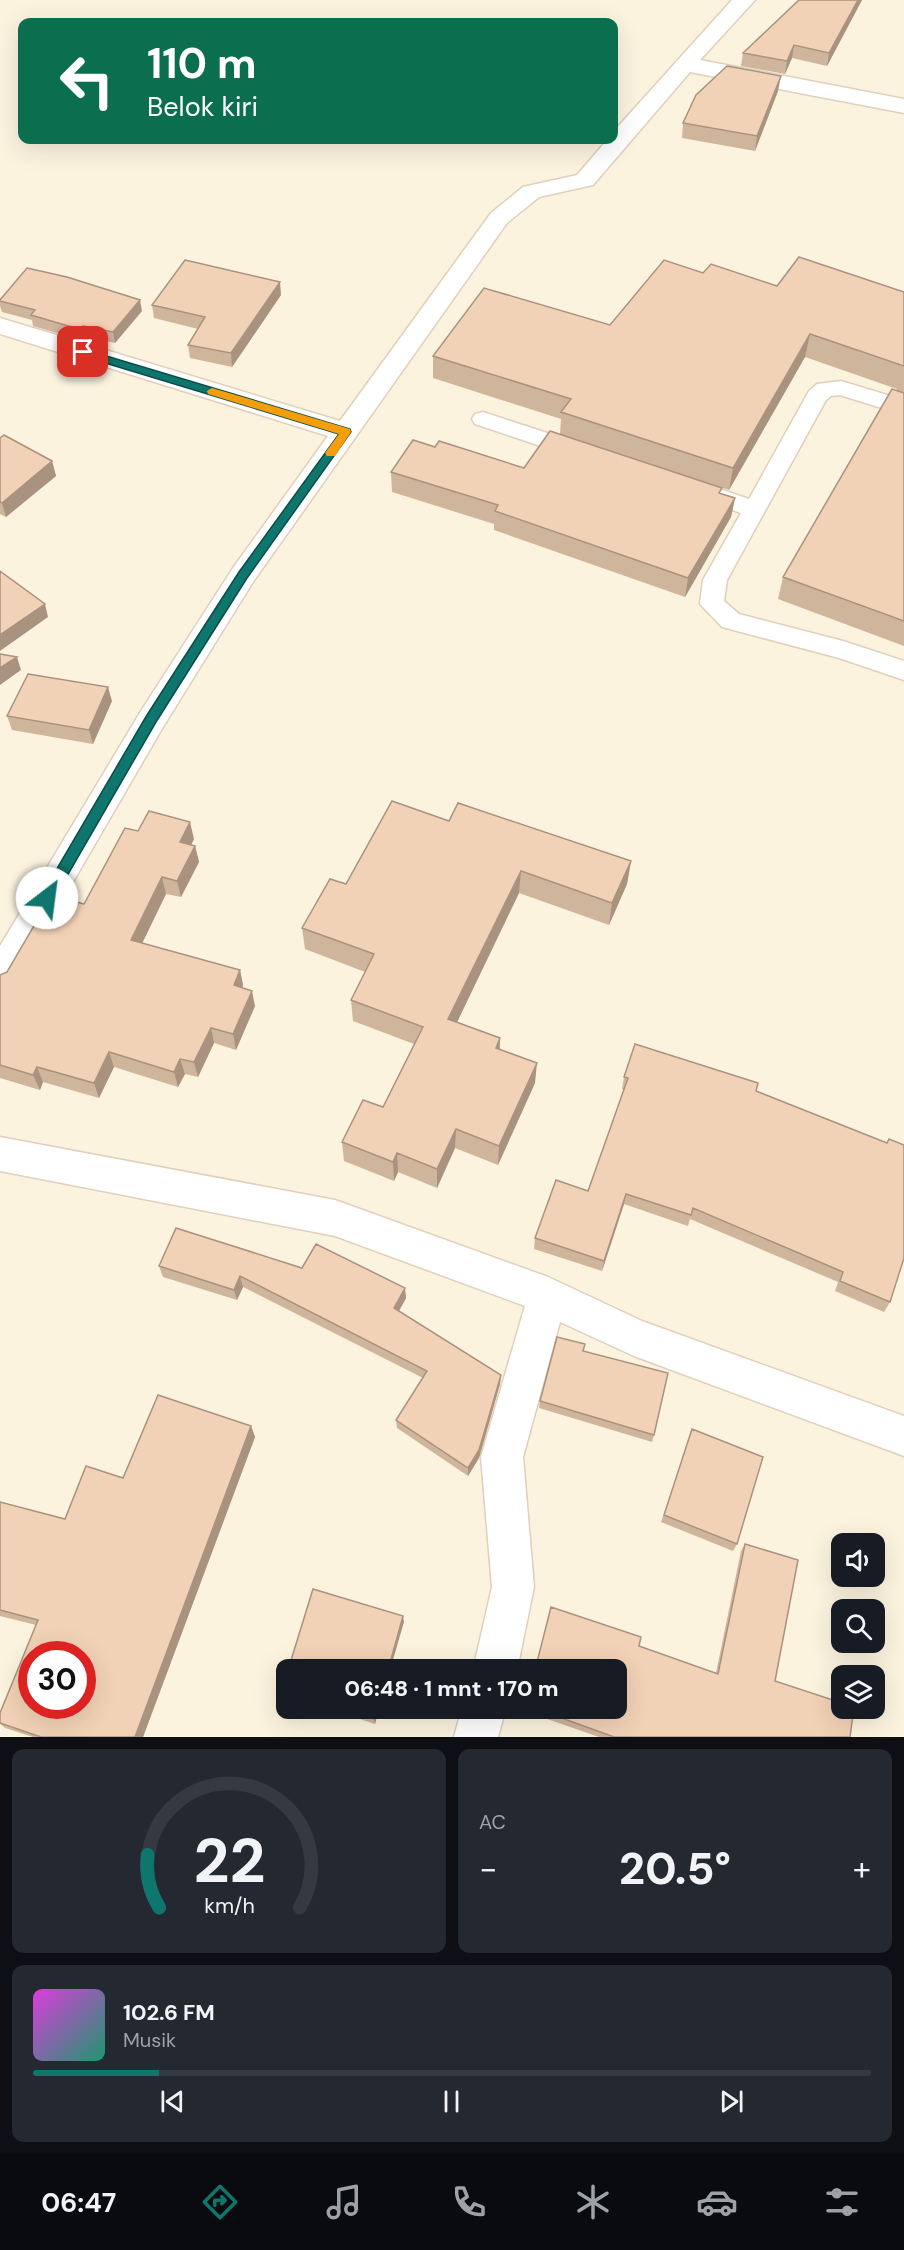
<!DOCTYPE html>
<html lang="id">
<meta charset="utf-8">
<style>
body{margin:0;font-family:"DM Sans",sans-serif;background:#242831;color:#f1f3f6;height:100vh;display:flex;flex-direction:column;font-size:22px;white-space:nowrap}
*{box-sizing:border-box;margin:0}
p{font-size:20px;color:#9ea1a6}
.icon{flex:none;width:33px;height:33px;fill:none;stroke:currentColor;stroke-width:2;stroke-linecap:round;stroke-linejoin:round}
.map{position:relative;height:1737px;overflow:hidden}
.drawer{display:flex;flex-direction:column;gap:12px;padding:12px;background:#0d0f14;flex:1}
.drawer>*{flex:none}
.guide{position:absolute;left:18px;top:18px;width:600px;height:126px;border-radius:12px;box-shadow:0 6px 24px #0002;background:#0b6e4f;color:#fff;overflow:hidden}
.fabs{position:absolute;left:831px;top:1533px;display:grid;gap:12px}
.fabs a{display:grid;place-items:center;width:54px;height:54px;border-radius:12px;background:#171b24;box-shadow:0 6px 24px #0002;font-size:30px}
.speed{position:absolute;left:18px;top:1641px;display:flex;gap:12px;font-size:30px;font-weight:700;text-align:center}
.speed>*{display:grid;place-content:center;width:78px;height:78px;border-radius:50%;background:#171b24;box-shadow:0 6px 24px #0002;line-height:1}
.speed .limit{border:9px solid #d22;background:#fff;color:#111}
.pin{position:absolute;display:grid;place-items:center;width:51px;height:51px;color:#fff;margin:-26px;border-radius:12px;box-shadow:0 3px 9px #0006}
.me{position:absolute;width:66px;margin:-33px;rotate:30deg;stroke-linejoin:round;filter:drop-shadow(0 0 4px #0008)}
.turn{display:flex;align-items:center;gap:21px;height:126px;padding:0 30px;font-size:27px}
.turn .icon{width:78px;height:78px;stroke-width:2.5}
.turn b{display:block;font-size:42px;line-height:51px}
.big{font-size:45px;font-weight:800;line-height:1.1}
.drawer .widget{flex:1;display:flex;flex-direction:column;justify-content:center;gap:9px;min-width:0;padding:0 21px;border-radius:12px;background:#242831}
.drawer .dial{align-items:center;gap:0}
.dial svg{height:156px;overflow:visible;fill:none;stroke:#363941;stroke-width:7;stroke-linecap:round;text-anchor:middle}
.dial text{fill:#f1f3f6;stroke:none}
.song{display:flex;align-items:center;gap:18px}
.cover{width:72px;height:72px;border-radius:9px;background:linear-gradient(135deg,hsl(300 70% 55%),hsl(160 70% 35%))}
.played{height:6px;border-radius:3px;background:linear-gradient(90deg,#0f766e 15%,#363941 15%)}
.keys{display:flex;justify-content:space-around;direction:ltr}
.heat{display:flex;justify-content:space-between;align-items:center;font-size:33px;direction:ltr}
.drawer .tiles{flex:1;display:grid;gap:12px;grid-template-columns:1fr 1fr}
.widget:last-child{grid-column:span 2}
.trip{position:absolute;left:276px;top:1659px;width:351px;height:60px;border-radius:12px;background:#171b24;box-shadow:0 6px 24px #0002;font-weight:800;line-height:60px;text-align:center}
.menu{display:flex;height:96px;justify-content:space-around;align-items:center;background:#090b0e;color:#9ea1a6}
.menu .icon{width:42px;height:42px}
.menu .selected{color:#0f766e}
.menu b{font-size:27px;color:#f1f3f6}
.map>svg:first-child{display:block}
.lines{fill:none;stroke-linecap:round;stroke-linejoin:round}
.lane-casing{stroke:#e0cfbb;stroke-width:3}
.street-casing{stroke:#e0cfbb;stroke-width:3}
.lane{fill:#fff;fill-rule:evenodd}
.street{fill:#fff;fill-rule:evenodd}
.wall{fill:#d0b59d}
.shaded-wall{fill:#a9937f}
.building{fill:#f2d2b6;stroke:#a9937f;stroke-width:1.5;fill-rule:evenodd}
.route{fill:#0f766e;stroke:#0a4d48;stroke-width:1.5}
.slow{fill:#f59e0b}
</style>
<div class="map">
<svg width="904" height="1737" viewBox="0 0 904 1737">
<rect width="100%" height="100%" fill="#fcf3df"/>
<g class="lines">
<defs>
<path id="lane" d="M841 381 904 400V415L840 395 831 396 826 400 727 580 724 601 739 614 843 641 904 661V680L839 658 722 627 700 604 703 580 741 513 691 496 688 490 691 484 699 482 749 499 809 391 817 384Z
M483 412 587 446 590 451 587 456 579 459 475 424 472 419 475 414Z"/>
<path id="street" d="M732 0H755L700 60 904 99V113L690 72 593 185 539 197 507 223 253 582 163 727 12 987 0 992V946L141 711 233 568 328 436 0 334V318L340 421 491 213 523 187 577 175 607 140H614V131Z
M0 1137 335 1200 548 1277 642 1321 904 1416V1456L634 1356 560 1322 523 1457 534 1587 517 1670H473L492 1587 481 1457 525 1306 335 1236 0 1171Z
M462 1708H506L498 1737H454Z"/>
</defs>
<use href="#lane" class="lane-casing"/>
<use href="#street" class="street-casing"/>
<use href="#lane" class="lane"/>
<use href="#street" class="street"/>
</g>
<path class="wall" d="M862 0 827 66 792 58 785 74 741 66 743 53Z
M778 91 755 151 682 138 683 123Z
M703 273 777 286 904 292V646L778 599 783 577 897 389 805 357 729 490 560 434 561 419 433 378V356L610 325Z
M281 295 232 367 190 358 188 345 198 329 154 318 152 305Z
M0 300 142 311 115 343 85 337 84 341 33 326 32 320 2 312 0 306Z
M0 438 52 461 56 476 6 517 0 514Z
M435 447 524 468 735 498 731 517 685 597 494 530V524L392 492 391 472Z
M112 701 93 744 12 730 7 716Z
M449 821 631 861 627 884 609 925 519 893 457 1022 500 1038V1049L535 1083 498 1165 455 1148 437 1188 398 1172 394 1181 344 1161 342 1142 383 1107 414 1044 353 1021 351 1000 365 972 305 949 302 928 346 884Z
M138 831 194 839 191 845 195 846 199 862 181 897 166 894 142 943 240 970 243 985 242 988 255 1006 236 1050 214 1043 198 1077 185 1074 178 1087 114 1067 99 1098 43 1082 40 1090 0 1078V975L7 972 84 904Z
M624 1077 756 1091 887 1143 889 1139 890 1302 884 1312 835 1291 838 1282 690 1219 688 1226 624 1204 602 1271 534 1249 535 1238 588 1191 624 1090 622 1089Z
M159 1266 302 1268 406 1298 399 1311 501 1375 500 1384 479 1458 468 1476 397 1428 396 1420 423 1378 243 1287 237 1300 163 1277Z
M583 1351 654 1435 652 1442 539 1408 540 1401Z
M251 1426 255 1437 143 1737H33L5 1728 0 1724V1713L36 1625 0 1616V1502L65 1519 123 1478Z
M692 1429 737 1544 733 1551 661 1522Z
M745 1544 775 1681 850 1737H599L524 1711V1708H616L639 1646 716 1673 741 1551Z
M286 1675V1696L285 1695 282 1690Z
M326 1708H379L375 1724Z"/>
<path class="shaded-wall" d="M858 0H862L827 66 829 53Z
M794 45 792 58 785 74 787 61Z
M781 76 778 91 755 151 757 136Z
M280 282 281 295 232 367 231 353Z
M140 300 142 311 115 343 113 332Z
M83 326 85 337 84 341 82 330Z
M810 334 805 357 729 490 733 468Z
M52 461 56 476 6 517 2 503Z
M735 498 731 517 685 597 688 578Z
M45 604 48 617 0 651V635Z
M17 657 21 670 0 685V668Z
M108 687 112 701 93 744 89 730Z
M190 822 194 839 184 859 180 842Z
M195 846 199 862 181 897 177 881Z
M631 861 627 884 609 925 612 903Z
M521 871 519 893 449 1039 448 1019Z
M162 877 166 894 136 956 131 940Z
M240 970 243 985 237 1001 234 985Z
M252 991 255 1006 236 1050 233 1034Z
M211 1028 214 1043 198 1077 194 1062Z
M500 1038 499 1059 496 1048Z
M109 1052 114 1067 99 1098 94 1083Z
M180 1059 185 1074 178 1087 174 1072Z
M537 1063 535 1083 498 1165 499 1146Z
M37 1067 43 1082 40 1090 33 1075Z
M456 1129 455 1148 437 1188V1169Z
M397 1153 398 1172 394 1181 393 1162Z
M626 1194 624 1204 602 1271 604 1261Z
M240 1276 243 1287 237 1300 234 1290Z
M405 1288 406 1298 395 1318 394 1308Z
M501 1375 500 1384 479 1458 468 1476V1468Z
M251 1426 255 1437 143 1737H135Z
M403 1616 404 1622 390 1670H388Z
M377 1708H379L375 1724 374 1719Z"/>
<path class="building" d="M799 0H858L829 53 794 45 787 61 743 53Z
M727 66 781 76 757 136 683 123 696 95Z
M799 257 904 292V366L810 334 733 468 561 412 571 399 433 356 484 288 610 325 664 260 703 273 711 264 777 286Z
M185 260 280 282 231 353 188 345 205 317 152 305Z
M27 268 67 277 140 300 113 332 83 326 82 330 31 315 35 310 0 301V300Z
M892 389 904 393V621L783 577Z
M550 431 722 488 719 493 735 498 688 578 495 511 498 505 391 472 413 440 435 447 439 441 524 468Z
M4 435 52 461 2 503 0 502V438Z
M0 571 45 604 0 635Z
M0 654 17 657 0 668Z
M28 674 108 687 89 730 7 716Z
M392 801 449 821 458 803 631 861 612 903 521 871 448 1019 500 1038 496 1048 537 1063 499 1146 456 1129 437 1169 397 1153 393 1162 342 1142 363 1100 383 1107 423 1027 351 1000 374 954 302 928 330 879 346 884Z
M149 811 190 822 180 842 195 846 177 881 162 877 131 940 240 970 234 985 252 991 233 1034 211 1028 194 1062 180 1059 174 1072 109 1052 94 1083 37 1067 33 1075 0 1065V975L7 972 52 895 84 904 125 828 138 831Z
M635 1044 758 1083 756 1091 887 1143 889 1139 904 1145V1258L890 1302 840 1281 843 1272 693 1208 691 1215 626 1194 604 1261 535 1238 556 1180 588 1191 628 1078 624 1077Z
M176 1228 302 1268 316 1244 405 1288 394 1308 501 1375 479 1450 468 1468 396 1420 427 1371 240 1276 234 1290 159 1266Z
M557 1337 585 1344 583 1351 668 1373 654 1435 540 1401Z
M158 1395 251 1426 135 1737H41L0 1723V1713L38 1620 0 1610V1502L65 1519 86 1466 123 1478ZM32 1654H82V1706H32Z
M692 1429 763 1457 737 1544 664 1515Z
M745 1544 798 1560 775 1681 842 1703V1708H854L850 1737H614L534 1708H616V1670H535L551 1607 641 1637 639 1646 718 1674Z
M313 1589 403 1616 388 1670H288Z
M286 1675V1691L282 1690Z
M340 1708H377L374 1719Z"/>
<path class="route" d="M83 349 350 429 351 432 247 578 156 722 52 902H42L40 898 42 894 147 715 239 572 339 434 79 355 77 352Z"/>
<path class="slow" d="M212 388 350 429 351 432 335 456H327L325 453 339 434 208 394 207 391Z"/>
</svg>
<div class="fabs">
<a><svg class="icon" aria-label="sound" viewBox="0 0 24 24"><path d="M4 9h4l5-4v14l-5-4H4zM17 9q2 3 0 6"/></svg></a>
<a><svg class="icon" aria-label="search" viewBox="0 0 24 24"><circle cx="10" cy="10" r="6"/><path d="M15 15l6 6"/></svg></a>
<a><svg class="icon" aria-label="layers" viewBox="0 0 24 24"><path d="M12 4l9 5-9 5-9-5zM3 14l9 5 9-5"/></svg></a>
</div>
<div class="speed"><div class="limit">30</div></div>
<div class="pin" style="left:83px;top:352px;background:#d93025"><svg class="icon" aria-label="arrive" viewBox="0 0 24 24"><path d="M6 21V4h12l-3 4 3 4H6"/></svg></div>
<svg class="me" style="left:47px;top:898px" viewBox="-20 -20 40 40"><circle r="19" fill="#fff"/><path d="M0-13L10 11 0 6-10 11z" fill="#0f766e"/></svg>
<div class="trip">06:48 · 1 mnt · 170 m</div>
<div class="guide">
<div class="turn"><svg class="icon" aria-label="left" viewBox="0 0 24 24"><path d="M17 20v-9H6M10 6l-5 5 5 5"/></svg><div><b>110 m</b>Belok kiri</div></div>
</div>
</div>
<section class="drawer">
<div class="tiles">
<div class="widget dial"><svg viewBox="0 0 100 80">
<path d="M14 69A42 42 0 1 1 86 69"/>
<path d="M14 69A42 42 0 0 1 8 42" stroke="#0f766e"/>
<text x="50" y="56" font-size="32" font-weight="700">22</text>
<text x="50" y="72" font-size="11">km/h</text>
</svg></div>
<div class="widget"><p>AC</p>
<div class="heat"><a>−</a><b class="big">20.5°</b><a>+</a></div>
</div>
<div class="widget">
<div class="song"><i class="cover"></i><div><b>102.6 FM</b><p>Musik</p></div></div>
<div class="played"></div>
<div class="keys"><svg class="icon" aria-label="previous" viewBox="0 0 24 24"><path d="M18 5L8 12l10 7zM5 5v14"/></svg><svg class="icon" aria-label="pause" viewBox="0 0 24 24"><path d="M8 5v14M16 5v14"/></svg><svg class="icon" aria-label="next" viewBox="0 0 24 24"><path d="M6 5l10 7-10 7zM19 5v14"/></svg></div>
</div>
</div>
</section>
<nav class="menu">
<b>06:47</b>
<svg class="icon selected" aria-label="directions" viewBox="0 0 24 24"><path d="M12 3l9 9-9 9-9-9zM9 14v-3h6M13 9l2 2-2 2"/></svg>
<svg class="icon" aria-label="music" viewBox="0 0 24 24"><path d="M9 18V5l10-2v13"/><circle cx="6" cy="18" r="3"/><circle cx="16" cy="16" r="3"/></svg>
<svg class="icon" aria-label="phone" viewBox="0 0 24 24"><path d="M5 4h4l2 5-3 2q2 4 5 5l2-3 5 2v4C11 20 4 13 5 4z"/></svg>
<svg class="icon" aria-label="climate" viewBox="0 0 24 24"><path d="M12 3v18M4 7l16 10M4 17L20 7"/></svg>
<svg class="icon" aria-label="car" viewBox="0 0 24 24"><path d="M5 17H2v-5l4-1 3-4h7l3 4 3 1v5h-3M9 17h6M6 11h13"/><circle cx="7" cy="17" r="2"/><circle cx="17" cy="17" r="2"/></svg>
<svg class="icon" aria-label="filters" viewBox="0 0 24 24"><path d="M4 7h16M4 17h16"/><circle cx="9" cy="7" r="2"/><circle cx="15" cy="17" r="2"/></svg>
</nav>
